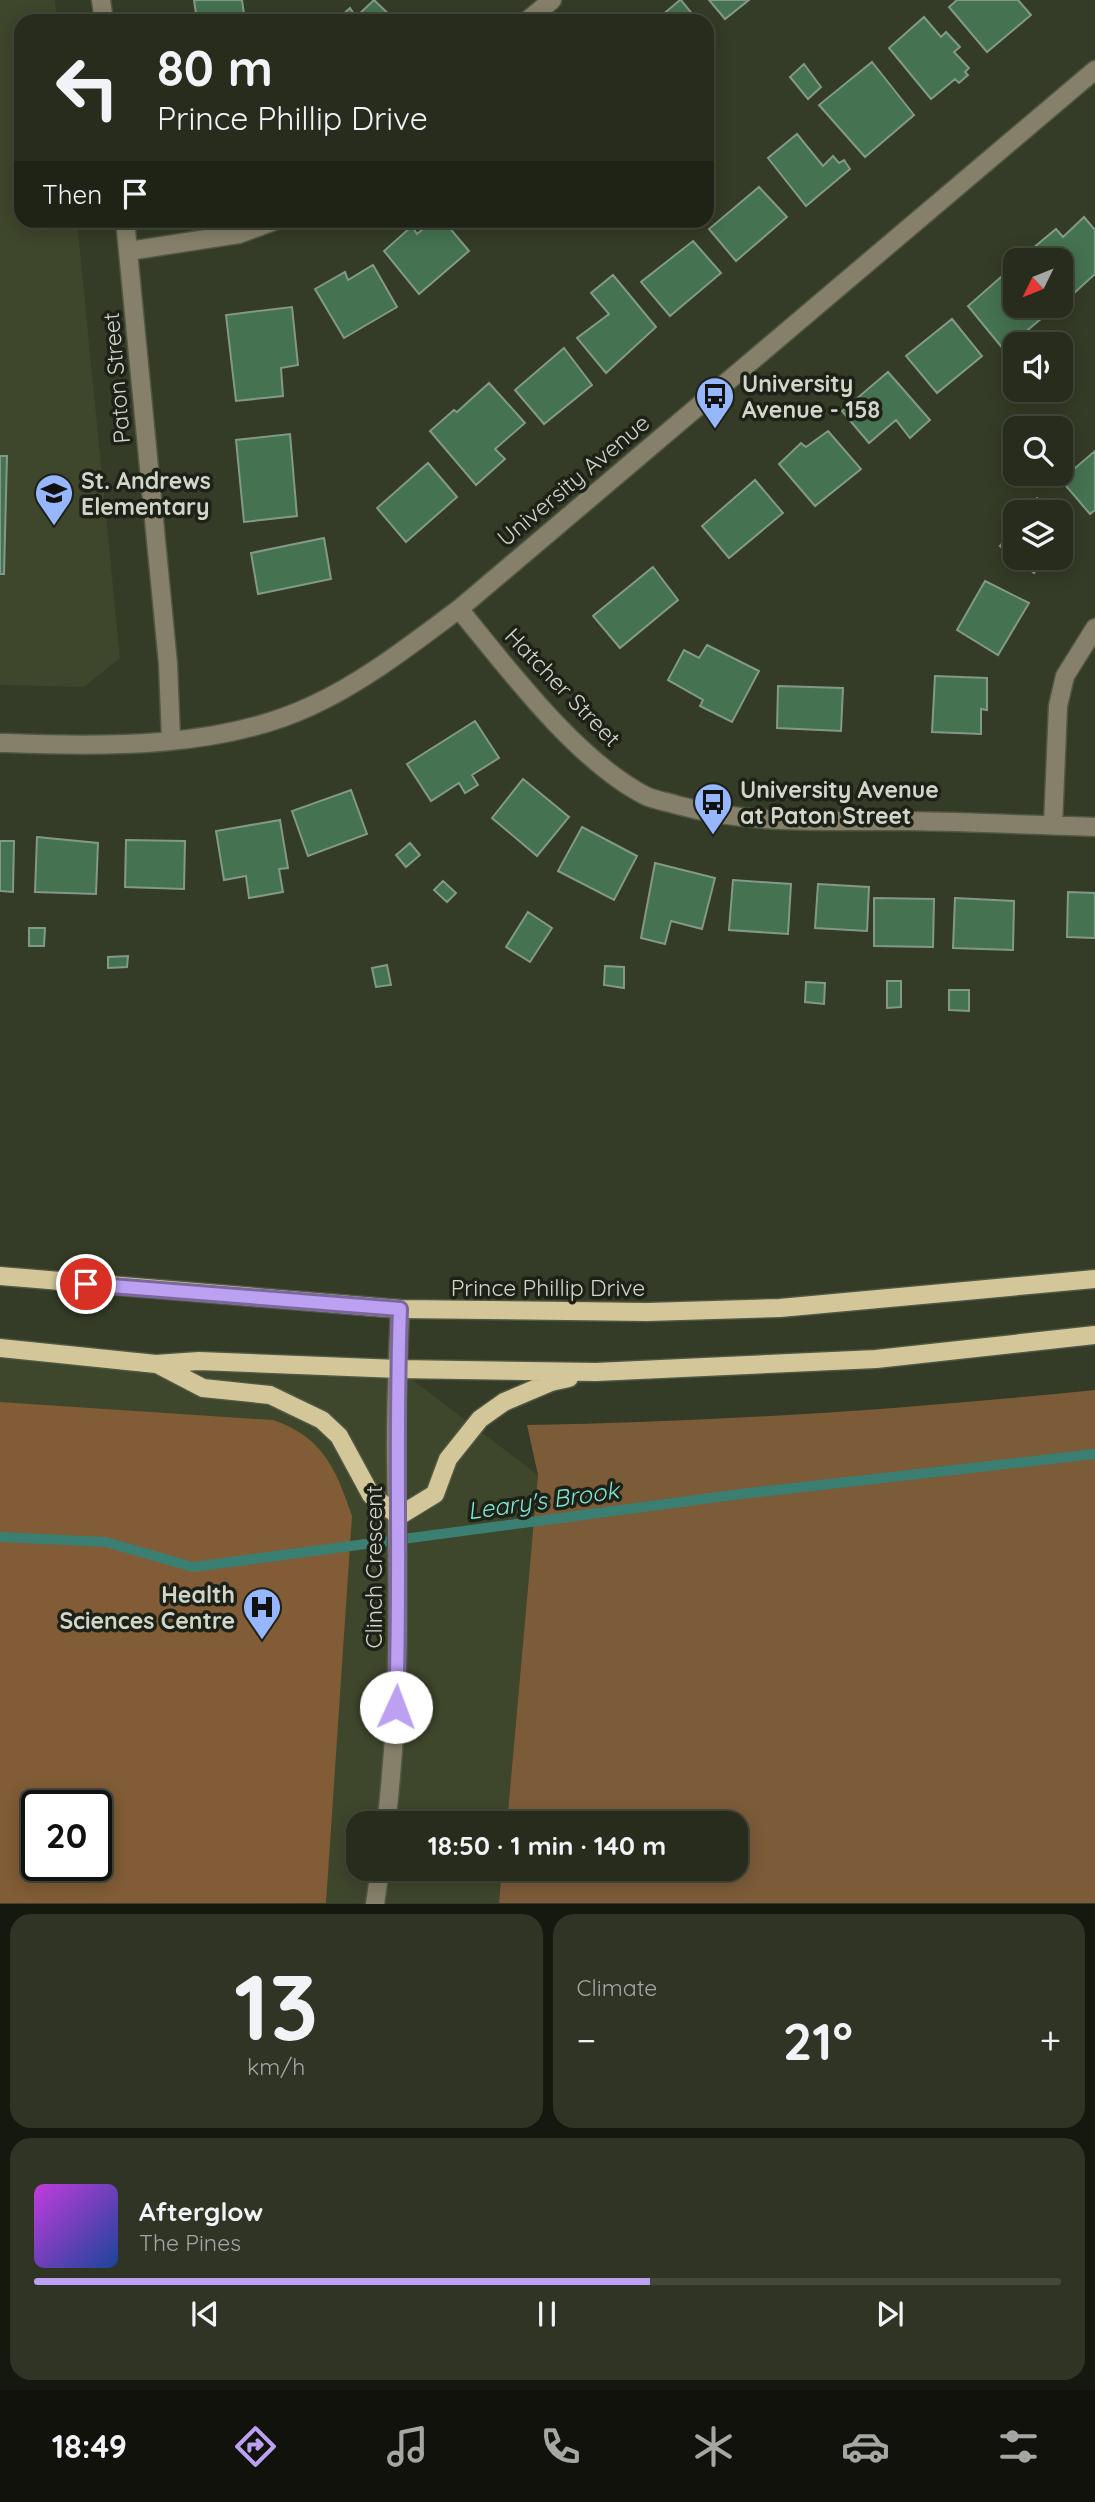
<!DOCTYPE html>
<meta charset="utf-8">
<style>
body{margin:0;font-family:Quicksand,sans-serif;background:#2f3425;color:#f1f3f6;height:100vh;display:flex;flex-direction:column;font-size:26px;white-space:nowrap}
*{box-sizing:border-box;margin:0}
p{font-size:23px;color:#a4a7a3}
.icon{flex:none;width:38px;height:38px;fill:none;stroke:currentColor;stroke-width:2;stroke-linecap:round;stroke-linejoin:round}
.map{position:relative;height:1904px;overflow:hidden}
.details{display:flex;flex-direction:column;gap:10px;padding:10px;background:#15180f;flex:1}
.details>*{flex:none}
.banner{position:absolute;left:14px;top:14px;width:700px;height:214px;border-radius:21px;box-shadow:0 4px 18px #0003,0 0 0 2px #43483b;background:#272c1c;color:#f1f3f6;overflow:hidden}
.needle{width:46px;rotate:227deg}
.controls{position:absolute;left:1003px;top:248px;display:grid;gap:14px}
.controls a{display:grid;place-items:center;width:70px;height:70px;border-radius:14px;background:#272c1c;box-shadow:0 4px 18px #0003,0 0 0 2px #43483b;font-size:35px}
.speed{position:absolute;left:21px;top:1790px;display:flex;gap:14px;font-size:35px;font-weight:700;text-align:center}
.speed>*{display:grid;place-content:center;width:91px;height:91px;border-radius:50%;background:#272c1c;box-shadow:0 4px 18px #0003,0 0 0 2px #43483b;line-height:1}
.speed .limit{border:4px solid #111;border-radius:10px;background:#fff;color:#111}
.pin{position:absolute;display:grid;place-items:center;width:60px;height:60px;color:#fff;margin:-30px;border:4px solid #fff;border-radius:50%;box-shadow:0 2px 7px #0007}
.me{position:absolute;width:77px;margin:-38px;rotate:2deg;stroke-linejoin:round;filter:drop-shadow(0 0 5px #0008)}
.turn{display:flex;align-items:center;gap:24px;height:147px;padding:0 28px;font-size:32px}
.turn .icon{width:91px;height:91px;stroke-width:2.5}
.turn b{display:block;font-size:49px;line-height:60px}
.then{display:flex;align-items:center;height:66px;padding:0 28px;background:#0003;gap:14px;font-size:26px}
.big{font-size:52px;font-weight:800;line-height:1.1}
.details .widget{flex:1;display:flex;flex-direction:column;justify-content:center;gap:10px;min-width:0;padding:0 24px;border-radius:21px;background:#2f3425}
.details .dial{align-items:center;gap:0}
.dial b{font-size:91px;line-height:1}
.song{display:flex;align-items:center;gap:21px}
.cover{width:84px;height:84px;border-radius:10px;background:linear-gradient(135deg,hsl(290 70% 55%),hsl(220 70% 35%))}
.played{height:7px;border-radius:4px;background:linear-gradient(90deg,#bca0f2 60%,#43483b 60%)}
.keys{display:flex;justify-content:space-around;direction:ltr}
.heat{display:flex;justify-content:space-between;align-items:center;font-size:38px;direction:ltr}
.details .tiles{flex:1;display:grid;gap:10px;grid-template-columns:1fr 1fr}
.widget:last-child{grid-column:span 2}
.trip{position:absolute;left:346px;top:1811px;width:402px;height:70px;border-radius:21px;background:#272c1c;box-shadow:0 4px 18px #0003,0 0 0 2px #43483b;font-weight:800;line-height:70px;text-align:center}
.dock{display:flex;height:112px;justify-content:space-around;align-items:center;background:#10120b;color:#a4a7a3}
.dock .icon{width:49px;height:49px}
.dock .active{color:#bca0f2}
.dock b{font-size:32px;color:#f1f3f6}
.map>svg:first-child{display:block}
.built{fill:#3e462b;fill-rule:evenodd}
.green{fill:#7c5b39}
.forest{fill:#815c36;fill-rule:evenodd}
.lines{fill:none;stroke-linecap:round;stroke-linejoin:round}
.stream{stroke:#3a7f72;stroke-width:10}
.building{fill:#457251;stroke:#839988;stroke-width:2}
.minor-casing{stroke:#505743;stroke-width:21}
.major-casing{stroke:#505743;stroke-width:21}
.minor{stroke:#86806a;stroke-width:18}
.major{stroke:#d3c799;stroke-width:18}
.route-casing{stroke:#7a689d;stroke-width:18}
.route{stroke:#bca0f2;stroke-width:12}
.labels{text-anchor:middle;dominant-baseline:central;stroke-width:7;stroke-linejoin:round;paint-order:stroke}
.street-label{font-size:23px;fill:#d1d6c9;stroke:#1d2117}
.poi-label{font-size:23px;font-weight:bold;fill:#d1d6c9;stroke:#1d2117;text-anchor:start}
.water-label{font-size:24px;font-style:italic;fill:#7fe8d4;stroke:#1d2117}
</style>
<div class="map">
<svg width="1095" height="1904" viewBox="0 0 1095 1904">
<rect width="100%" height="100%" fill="#343b26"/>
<path class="built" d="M0 0H55L57 21H21V220L77 221 120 658 84 687 0 685Z
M0 1345 156 1364 398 1369 538 1475 507 1823 359 1824V1869H502L499 1903 0 1904ZM37 1806H96V1866H37Z"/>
<path class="green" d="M1095 1390V1903H499L502 1869H737V1824L507 1823 538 1475 527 1425C717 1422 906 1409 1095 1390Z"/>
<path class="forest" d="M0 1402 273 1420C323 1437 336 1469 352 1516L326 1903H0ZM37 1806H96V1866H37Z"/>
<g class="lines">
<path class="stream" d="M0 1537 106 1542 193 1567 741 1494 1095 1454"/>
</g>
<path class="building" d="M194 0H242L245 21H197Z
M374 0 396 21H341L339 18 350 8 356 17Z
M681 0 698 21H655L680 0Z
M709 0H749L725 19Z
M957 0H1018L1031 15 987 52 949 7Z
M924 17 941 37 946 32 960 47 954 52 969 68 965 72 968 75 959 83 955 79 931 99 889 48Z
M872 62 914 115 865 157 819 105Z
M804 64 821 87 808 99 790 77Z
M797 134 823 166 833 156 839 163 844 160 850 169 806 206 768 158Z
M759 187 787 217 736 261 709 229Z
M1084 217 1095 230V274L1072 295 1060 282V261H1042L1032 249 1056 229 1063 237Z
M434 220H443L469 251 419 294 384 251 412 226 417 234Z
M693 241 721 273 670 316 641 282Z
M373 265 397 307 344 338 315 289 345 272 348 280Z
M1009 270 1015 277V306H1034L1042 318 1004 350 968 306Z
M613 275 656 327 606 373 577 338 609 314 591 293Z
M292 307 298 365 281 368 283 396 236 401 226 315Z
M952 319 982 356 937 393 906 356Z
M564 348 592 385 544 424 515 390Z
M888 372 930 420 910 438 896 420 869 443 842 411Z
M489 383 525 423 495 449 505 459 476 485 430 431 454 410 457 412Z
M828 431 861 469 815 506 779 464 801 443 806 447Z
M290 434 297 516 244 522 236 440Z
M1095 451V510L1090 514 1061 480Z
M0 456H7L4 574H0Z
M428 463 457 497 406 542 377 508Z
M755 480 783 513 729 558 702 526Z
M1037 498 1058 513H1025Z
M1015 526V558L1000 546Z
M324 538 331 579 258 594 251 553Z
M1016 558H1044L1034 573Z
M653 567 678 600 620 648 593 616Z
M985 581 1029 603 998 655 957 630Z
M707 645 759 671 732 722 700 706 703 700 668 680 684 650 699 658Z
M935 676 987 678V710L981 709V734L932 732Z
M778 686 843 688 841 731 777 728Z
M475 721 499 758 472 775 478 785 465 793 459 783 431 801 407 764Z
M523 779 569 817 537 856 492 818Z
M351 790 367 834 308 856 292 811Z
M280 820 288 868 279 869 283 892 249 898 246 876 224 880 216 831Z
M582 827 637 856 614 900 558 871Z
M37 837 98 843 96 894 35 892Z
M126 840 185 841 184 889 125 887Z
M0 841H14L13 892 0 891Z
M410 843 420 855 406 867 396 855Z
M655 863 715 878 702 929 671 921 665 944 641 938Z
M733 880 791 884 788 934 729 930Z
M443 881 456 893 447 902 434 890Z
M818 884 869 887 867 931 815 928Z
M1068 892 1095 893V938L1067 937Z
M874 898 934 899 933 947 874 946Z
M955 898 1014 901 1013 950 953 948Z
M528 912 552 928 530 962 506 947Z
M29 928H45L44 946H29Z
M128 956 127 967 108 968V957Z
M387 965 391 985 376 987 372 968Z
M605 966 624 967V988L604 985Z
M887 981H901V1007L887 1008Z
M806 982 825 983 824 1004 805 1002Z
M949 990H969V1011L949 1010Z"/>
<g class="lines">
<defs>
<path id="minor" d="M101 0 104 21
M527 21 552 0
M125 220 168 664 171 739
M129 251 239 234 277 220
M459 609C508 669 577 761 646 796 655 800 667 802 677 805 753 826 831 820 909 821 971 822 1033 825 1095 827
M0 743C101 746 217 750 311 706 365 681 412 644 459 609L1095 70
M1053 825 1058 706 1065 676 1095 628
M386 1824C401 1703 398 1584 396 1463 395 1412 398 1360 400 1309
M375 1904 380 1869"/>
<path id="major" d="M0 1276 400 1309 647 1312 780 1308 1095 1279
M0 1348 156 1364 199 1361 398 1369 596 1372 876 1359 1095 1335
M157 1364 203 1388 270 1395 322 1420 339 1436 371 1495 399 1516 435 1494 448 1459 480 1419 504 1402 551 1382 569 1378"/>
</defs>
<use href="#minor" class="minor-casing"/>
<use href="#major" class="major-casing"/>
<use href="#minor" class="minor"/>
<use href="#major" class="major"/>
</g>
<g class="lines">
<defs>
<path id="route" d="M86 1284 400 1309C395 1442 401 1574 396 1707"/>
</defs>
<use href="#route" class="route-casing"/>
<use href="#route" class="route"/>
</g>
<defs>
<symbol id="bus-pin" viewBox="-11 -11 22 30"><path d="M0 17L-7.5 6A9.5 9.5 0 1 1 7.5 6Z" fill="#96b6fd" stroke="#1d2117"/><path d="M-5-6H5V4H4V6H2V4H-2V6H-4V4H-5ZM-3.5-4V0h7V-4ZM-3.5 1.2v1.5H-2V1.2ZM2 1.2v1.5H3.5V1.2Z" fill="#111"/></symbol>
<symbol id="school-pin" viewBox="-11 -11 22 30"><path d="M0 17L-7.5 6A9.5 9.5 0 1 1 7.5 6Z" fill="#96b6fd" stroke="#1d2117"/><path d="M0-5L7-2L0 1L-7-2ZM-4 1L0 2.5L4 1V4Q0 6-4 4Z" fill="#111"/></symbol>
<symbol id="hospital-pin" viewBox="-11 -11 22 30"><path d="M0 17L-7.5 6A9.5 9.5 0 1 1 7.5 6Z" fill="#96b6fd" stroke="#1d2117"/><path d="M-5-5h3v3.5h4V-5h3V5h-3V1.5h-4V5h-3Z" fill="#111"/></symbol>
</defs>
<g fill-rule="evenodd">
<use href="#bus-pin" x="693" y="374" width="44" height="60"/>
<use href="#school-pin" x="32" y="471" width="44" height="60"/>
<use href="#bus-pin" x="691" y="780" width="44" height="60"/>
<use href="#hospital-pin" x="240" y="1585" width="44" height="60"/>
</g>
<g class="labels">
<g class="street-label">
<text transform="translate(116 378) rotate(-95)">Paton Street</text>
<text transform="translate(573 480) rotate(-40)">University Avenue</text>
<text transform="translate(563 687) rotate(46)">Hatcher Street</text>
<text x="548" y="1287">Prince Phillip Drive</text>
<text transform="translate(373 1567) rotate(-90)">Clinch Crescent</text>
</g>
<g class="poi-label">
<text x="742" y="383">University<tspan x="742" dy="26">Avenue - 158</tspan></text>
<text x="81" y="480">St. Andrews<tspan x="81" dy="26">Elementary</tspan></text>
<text x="740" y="789">University Avenue<tspan x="740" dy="26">at Paton Street</tspan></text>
<text x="235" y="1594" text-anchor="end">Health<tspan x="235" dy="26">Sciences Centre</tspan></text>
</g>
<g class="water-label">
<text transform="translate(543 1500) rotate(-8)">Leary's Brook</text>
</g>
</g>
</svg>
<div class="controls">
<a><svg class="needle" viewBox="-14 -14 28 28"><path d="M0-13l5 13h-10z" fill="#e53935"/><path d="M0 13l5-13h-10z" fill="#a4a7a3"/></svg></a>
<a><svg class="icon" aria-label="sound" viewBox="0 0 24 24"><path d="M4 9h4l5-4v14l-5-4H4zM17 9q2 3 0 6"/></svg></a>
<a><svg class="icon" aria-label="search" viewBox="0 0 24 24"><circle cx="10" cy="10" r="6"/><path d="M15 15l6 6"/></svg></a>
<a><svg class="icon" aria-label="layers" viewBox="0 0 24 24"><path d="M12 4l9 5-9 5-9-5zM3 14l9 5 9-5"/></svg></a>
</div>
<div class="speed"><div class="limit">20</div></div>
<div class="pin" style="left:86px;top:1284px;background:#d93025"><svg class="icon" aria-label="arrive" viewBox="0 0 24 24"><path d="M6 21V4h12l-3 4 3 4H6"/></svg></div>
<svg class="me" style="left:396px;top:1707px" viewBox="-20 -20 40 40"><circle r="19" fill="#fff"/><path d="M0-13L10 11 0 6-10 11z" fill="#bca0f2"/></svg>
<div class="trip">18:50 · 1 min · 140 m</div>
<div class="banner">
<div class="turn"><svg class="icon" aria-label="left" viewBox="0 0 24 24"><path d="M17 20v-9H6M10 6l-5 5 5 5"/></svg><div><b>80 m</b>Prince Phillip Drive</div></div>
<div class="then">Then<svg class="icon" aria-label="arrive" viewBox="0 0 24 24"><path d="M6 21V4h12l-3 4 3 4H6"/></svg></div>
</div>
</div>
<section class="details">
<div class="tiles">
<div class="widget dial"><b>13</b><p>km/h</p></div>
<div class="widget"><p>Climate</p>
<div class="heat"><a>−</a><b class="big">21°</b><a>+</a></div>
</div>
<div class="widget">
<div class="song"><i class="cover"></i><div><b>Afterglow</b><p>The Pines</p></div></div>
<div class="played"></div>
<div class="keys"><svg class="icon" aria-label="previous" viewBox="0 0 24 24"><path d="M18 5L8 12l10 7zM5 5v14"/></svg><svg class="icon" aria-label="pause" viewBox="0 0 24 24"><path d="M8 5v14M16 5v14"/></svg><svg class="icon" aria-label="next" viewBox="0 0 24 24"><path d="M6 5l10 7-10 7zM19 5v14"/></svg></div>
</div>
</div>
</section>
<nav class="dock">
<b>18:49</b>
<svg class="icon active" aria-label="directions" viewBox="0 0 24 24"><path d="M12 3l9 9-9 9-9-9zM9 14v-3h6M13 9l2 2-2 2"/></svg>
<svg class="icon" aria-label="music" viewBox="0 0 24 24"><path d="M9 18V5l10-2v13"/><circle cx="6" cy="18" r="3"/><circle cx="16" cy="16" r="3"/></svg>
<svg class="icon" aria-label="phone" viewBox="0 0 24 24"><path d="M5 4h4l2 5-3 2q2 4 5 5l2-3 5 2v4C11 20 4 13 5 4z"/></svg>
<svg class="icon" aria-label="climate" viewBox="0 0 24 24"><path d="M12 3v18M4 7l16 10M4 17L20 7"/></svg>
<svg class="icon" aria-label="car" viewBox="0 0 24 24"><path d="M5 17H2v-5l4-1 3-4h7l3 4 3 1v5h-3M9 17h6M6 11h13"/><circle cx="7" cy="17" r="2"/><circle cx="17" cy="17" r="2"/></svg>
<svg class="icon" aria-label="filters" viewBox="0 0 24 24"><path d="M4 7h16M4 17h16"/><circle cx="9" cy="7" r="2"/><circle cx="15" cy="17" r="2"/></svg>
</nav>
